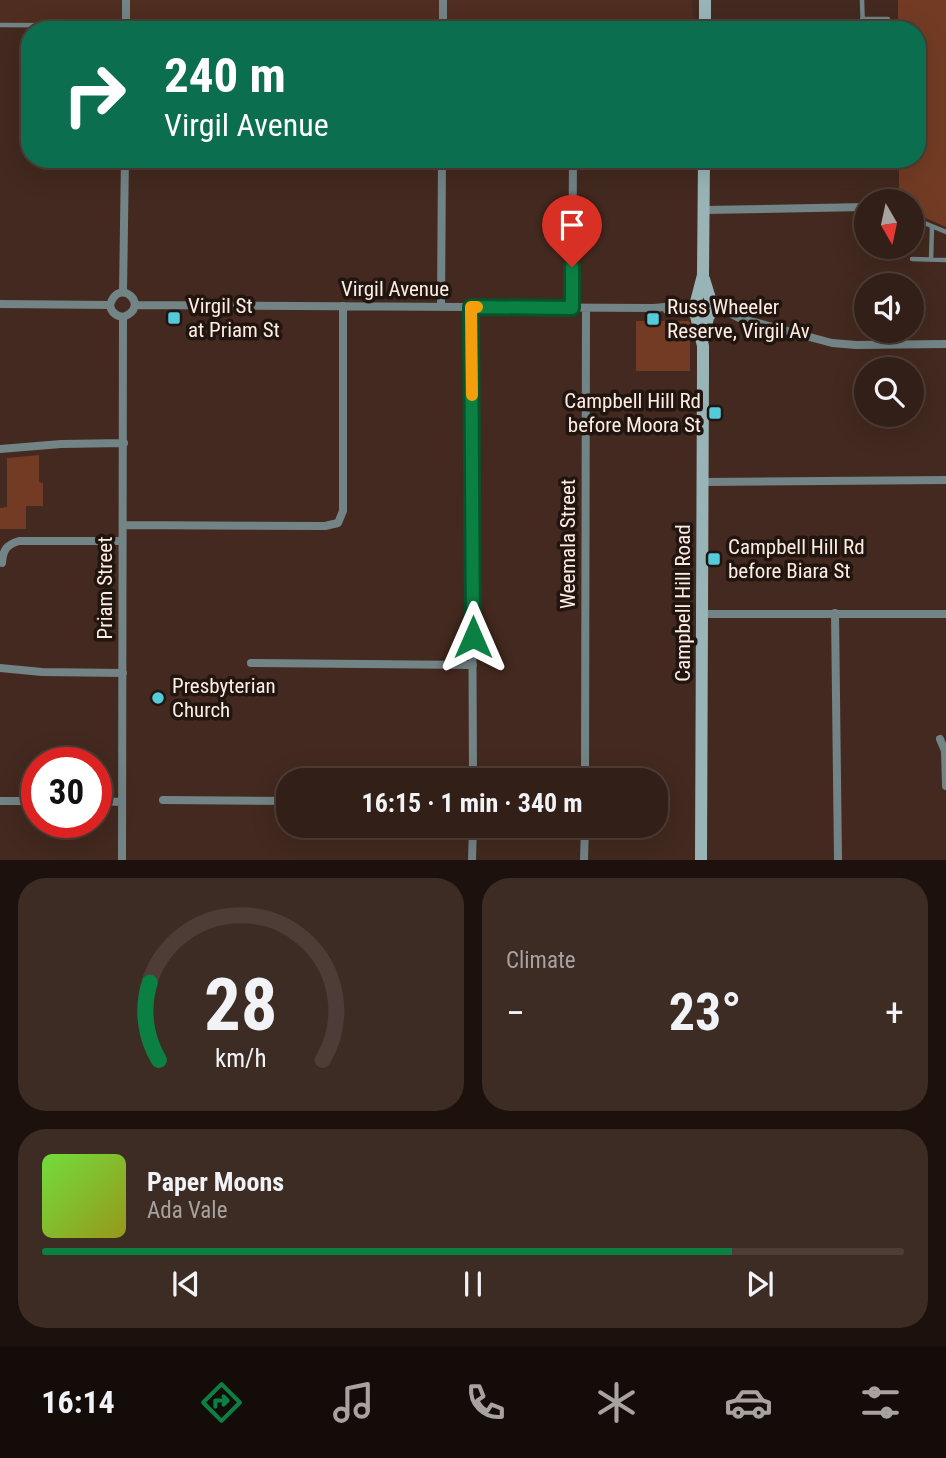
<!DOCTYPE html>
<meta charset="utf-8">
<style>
body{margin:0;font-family:"Roboto Condensed",sans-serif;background:#3d2c24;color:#f1f3f6;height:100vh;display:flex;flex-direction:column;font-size:26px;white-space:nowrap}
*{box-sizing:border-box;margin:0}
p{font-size:23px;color:#a8a2a1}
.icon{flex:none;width:38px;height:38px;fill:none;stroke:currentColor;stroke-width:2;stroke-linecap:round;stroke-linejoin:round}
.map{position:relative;height:860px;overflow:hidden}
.panel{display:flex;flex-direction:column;gap:18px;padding:18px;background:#1c110d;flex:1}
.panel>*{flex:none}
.top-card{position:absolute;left:21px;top:21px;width:905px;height:147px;border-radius:28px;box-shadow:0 7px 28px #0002,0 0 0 2px #4d3d36;background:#0b6e4f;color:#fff;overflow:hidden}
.needle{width:46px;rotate:171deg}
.controls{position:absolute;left:854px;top:189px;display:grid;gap:14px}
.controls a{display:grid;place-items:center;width:70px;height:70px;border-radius:50%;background:#321f17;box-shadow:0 7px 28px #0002,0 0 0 2px #4d3d36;font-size:35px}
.speed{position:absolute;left:21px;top:747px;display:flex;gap:14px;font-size:35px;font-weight:700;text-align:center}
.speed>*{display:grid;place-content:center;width:91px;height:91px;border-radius:50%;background:#321f17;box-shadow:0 7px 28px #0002,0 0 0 2px #4d3d36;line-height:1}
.speed .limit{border:10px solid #d22;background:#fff;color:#111}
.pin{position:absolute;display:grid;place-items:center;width:60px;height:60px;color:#fff;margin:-72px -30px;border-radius:50% 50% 50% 0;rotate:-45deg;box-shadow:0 0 7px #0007}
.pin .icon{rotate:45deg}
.me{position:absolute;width:77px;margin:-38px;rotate:0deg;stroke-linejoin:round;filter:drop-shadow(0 0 5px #0008)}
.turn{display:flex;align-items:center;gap:24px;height:147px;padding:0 28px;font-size:32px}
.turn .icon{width:91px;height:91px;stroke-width:2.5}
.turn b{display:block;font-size:49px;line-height:60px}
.big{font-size:52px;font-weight:700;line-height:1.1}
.panel .tile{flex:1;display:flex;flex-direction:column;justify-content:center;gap:10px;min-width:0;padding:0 24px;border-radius:28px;background:#3d2c24}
.panel .dial{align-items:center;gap:0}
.dial svg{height:182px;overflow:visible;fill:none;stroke:#4d3d36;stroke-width:7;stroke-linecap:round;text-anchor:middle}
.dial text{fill:#f1f3f6;stroke:none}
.song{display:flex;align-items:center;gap:21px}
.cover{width:84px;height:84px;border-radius:10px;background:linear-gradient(135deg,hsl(100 70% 55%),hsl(60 70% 35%))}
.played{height:7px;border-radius:4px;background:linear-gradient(90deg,#0b8043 80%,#4d3d36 80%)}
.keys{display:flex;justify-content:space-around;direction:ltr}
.heat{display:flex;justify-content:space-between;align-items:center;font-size:38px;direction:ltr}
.panel .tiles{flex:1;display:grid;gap:18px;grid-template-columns:1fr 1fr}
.tile:last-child{grid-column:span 2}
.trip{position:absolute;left:276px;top:768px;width:392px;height:70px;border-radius:28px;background:#321f17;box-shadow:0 7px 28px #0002,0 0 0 2px #4d3d36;font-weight:700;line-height:70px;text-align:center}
.tabs{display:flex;height:112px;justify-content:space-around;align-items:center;background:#140c09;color:#a8a2a1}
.tabs .icon{width:49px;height:49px}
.tabs .current{color:#0b8043}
.tabs b{font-size:32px;color:#f1f3f6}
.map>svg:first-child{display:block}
.built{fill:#4f2d20}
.green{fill:#733b24}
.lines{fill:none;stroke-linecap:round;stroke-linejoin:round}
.lane{stroke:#738486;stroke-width:4.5}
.street{stroke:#738486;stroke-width:8}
.secondary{stroke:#99b4b7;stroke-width:12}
.route-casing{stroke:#07532c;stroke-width:18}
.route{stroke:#0b8043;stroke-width:12}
.slow{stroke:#f59e0b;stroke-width:12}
.poi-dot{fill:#53cbda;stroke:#211510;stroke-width:2.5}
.labels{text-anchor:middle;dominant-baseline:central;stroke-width:7;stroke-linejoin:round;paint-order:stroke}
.street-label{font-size:21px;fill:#feece5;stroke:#211510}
.poi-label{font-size:21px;fill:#feece5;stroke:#211510;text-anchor:start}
</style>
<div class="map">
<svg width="946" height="860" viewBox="0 0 946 860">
<rect width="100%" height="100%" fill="#43291f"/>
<path class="built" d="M0 0H692L693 26 450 23V30H52L0 27Z"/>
<path class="green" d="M898 0H946V227L912 212V201H903L899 197V159H917V30H898Z
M636 321H688L690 322V371H636Z
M39 455V482L43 483V506H26V529H0V508L7 507V458Z"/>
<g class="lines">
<path class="lane" d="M862 0 863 30
M862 19H888
M0 25 704 28
M912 218 946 232
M912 259 946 260
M931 260 932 227"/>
<path class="street" d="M126 0V30
M443 30V0
M574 30V29
M704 210 866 207
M123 292 125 159
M0 304 110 305
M711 304 739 318 832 343 856 345 946 344
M110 305C119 275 152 307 123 317
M110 305C111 312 116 316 123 317
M135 305 654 308 695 304
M441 306 442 159
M471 307 473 780
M572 308 573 159
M667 310 695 314
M0 449 61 444 124 443
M702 482 946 480
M123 525 325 526 338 523 343 511V306
M2 563C3 550 6 545 19 541H122
M835 613 838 860
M701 614H946
M251 663 473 665
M0 668 42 672 123 673
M940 739 945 751 946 786
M585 780 586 308
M163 800 289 801
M0 801H37
M96 801 122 802
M122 860 123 317
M472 860 473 826
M584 860 585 826"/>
<path class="secondary" d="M705 30V0
M704 279 713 308 712 312 708 317 704 338
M696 302 703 275 704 159
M696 316 703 346V370L701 860"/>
</g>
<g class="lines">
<defs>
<path id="route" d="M473 637 471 307 572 308V267"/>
</defs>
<use href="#route" class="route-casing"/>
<use href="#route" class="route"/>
<path class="slow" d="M472 395 471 307H477"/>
</g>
<g class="poi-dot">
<rect x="167" y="311" width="14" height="14" rx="3.5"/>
<rect x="646" y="312" width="14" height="14" rx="3.5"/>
<rect x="708" y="406" width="14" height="14" rx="3.5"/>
<rect x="707" y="552" width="14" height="14" rx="3.5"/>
<circle cx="158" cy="698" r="7"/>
</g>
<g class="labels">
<g class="street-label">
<text x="395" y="289">Virgil Avenue</text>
<text transform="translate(568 544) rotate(-90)">Weemala Street</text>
<text transform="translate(105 588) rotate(-90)">Priam Street</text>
<text transform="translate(683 603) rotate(-90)">Campbell Hill Road</text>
</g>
<g class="poi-label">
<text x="188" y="306">Virgil St<tspan x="188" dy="24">at Priam St</tspan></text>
<text x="667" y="307">Russ Wheeler<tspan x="667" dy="24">Reserve, Virgil Av</tspan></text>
<text x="701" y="401" text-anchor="end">Campbell Hill Rd<tspan x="701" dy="24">before Moora St</tspan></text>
<text x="728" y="547">Campbell Hill Rd<tspan x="728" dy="24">before Biara St</tspan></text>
<text x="172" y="686">Presbyterian<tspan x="172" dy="24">Church</tspan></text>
</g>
</g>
</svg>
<div class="controls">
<a><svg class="needle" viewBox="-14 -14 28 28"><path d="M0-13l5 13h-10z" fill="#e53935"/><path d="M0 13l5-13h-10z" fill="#a8a2a1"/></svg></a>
<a><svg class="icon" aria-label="sound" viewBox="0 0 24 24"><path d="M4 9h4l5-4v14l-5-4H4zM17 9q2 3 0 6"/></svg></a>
<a><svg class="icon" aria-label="search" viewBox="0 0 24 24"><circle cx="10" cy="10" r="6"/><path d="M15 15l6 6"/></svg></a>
</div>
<div class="speed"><div class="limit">30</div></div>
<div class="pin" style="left:572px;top:267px;background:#d93025"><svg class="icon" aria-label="arrive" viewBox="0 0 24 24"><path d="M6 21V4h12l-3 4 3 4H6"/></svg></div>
<svg class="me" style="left:473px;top:637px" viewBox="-20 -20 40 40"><path d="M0-17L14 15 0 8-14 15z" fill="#0b8043" stroke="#fff" stroke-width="4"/></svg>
<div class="trip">16:15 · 1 min · 340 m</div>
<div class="top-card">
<div class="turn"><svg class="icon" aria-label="right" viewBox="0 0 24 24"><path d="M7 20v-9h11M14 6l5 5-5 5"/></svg><div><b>240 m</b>Virgil Avenue</div></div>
</div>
</div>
<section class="panel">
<div class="tiles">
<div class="tile dial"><svg viewBox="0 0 100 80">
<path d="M14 69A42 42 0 1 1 86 69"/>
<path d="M14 69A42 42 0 0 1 10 35" stroke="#0b8043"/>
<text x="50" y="56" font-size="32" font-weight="700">28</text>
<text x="50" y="72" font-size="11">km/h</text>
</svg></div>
<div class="tile"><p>Climate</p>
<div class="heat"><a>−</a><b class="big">23°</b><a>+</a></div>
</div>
<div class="tile">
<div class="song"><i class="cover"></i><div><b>Paper Moons</b><p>Ada Vale</p></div></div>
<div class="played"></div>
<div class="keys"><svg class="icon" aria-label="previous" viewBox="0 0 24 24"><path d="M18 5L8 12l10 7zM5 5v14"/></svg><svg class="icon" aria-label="pause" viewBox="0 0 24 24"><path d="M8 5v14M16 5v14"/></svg><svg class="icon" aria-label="next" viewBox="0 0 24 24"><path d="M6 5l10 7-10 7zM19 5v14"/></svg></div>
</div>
</div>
</section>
<nav class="tabs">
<b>16:14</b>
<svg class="icon current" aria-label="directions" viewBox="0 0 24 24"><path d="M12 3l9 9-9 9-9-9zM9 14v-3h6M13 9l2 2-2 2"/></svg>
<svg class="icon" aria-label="music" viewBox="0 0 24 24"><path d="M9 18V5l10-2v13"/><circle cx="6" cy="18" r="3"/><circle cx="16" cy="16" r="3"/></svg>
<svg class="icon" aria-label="phone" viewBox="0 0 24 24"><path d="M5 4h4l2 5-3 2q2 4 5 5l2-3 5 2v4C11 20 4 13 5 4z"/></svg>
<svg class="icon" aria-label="climate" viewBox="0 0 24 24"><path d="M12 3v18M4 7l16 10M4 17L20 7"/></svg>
<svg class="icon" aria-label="car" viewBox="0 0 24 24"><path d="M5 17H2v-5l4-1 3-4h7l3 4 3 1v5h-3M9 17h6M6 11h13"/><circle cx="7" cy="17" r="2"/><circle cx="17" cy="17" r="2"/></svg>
<svg class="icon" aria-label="filters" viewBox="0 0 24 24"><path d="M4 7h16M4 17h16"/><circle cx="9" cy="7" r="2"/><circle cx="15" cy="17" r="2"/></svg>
</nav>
